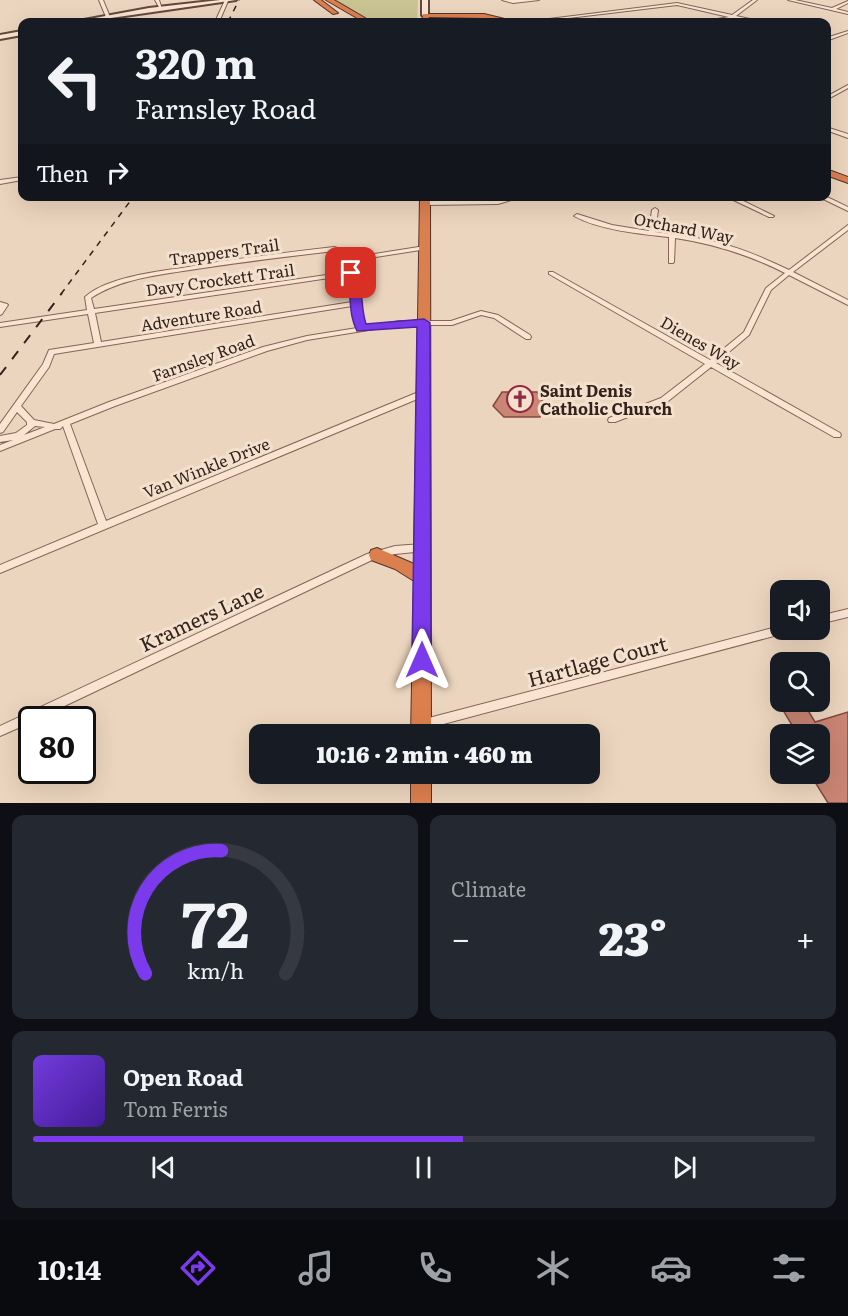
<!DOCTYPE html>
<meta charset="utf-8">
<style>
body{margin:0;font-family:Literata,serif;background:#242831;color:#f1f3f6;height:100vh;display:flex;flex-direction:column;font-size:22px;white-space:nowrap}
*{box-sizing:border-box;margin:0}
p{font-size:20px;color:#9ea1a6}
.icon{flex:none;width:33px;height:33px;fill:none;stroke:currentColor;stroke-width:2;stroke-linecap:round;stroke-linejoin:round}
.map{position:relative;height:803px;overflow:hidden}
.side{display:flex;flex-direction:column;gap:12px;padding:12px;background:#0d0f14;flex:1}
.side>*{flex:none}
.top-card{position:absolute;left:18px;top:18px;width:813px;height:183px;border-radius:12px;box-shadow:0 6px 24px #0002;background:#171b24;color:#f1f3f6;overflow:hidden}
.buttons{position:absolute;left:770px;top:580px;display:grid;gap:12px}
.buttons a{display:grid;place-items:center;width:60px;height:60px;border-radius:12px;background:#171b24;box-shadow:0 6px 24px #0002;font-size:30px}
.speed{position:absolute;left:18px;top:706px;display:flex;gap:12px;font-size:30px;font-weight:700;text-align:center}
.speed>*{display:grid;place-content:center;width:78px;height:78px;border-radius:50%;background:#171b24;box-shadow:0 6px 24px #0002;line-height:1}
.speed .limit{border:3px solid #111;border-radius:9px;background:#fff;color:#111}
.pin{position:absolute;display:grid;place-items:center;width:51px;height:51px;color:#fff;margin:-26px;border-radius:12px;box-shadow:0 3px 9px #0006}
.me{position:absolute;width:66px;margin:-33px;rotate:0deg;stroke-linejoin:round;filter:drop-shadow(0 0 4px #0008)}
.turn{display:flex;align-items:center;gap:21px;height:126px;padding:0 18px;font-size:27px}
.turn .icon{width:78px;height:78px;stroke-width:2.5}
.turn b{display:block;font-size:42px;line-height:51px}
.then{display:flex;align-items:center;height:57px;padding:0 18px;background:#0003;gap:12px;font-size:22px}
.big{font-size:45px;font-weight:800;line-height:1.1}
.side .tile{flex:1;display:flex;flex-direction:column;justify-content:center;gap:9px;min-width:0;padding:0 21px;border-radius:12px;background:#242831}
.side .dial{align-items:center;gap:0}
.dial svg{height:156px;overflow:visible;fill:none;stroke:#363941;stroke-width:7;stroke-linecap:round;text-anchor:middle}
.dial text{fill:#f1f3f6;stroke:none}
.song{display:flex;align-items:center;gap:18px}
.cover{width:72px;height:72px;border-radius:9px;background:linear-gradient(135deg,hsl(260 70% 55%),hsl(260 70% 35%))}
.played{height:6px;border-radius:3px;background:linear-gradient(90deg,#7c3aed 55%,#363941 55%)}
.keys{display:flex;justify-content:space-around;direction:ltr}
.heat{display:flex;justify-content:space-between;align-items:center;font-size:33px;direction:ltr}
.side .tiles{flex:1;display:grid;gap:12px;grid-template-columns:1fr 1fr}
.tile:last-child{grid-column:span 2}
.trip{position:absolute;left:249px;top:724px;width:351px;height:60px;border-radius:12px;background:#171b24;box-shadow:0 6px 24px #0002;font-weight:800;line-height:60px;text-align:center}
.tab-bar{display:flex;height:96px;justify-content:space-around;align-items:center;background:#090b0e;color:#9ea1a6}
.tab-bar .icon{width:42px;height:42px}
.tab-bar .active{color:#7c3aed}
.tab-bar b{font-size:27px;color:#f1f3f6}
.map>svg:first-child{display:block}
.green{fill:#cac493}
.building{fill:#ca8574;stroke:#834a3e;stroke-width:1.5}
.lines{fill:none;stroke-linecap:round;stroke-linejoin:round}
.street-casing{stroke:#846557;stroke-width:2}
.secondary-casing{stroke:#66473b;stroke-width:4}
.highway-casing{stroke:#52352c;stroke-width:2}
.street{fill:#f8e4d1;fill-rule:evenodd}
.secondary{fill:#f8e4d1;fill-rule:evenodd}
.highway{fill:#dc7f4f;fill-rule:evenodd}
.rail-far1{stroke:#34221c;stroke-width:1.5;stroke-dasharray:6 6;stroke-linecap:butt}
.rail{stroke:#34221c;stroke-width:2;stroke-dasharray:10 10;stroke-linecap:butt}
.route{fill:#7c3aed;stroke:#51269a;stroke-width:1.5}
.labels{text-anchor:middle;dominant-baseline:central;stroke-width:6;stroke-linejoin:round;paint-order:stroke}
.street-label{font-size:16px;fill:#34221c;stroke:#f4e1cd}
.poi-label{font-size:16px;font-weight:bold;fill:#34221c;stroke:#f4e1cd;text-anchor:start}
.near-street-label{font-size:20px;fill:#34221c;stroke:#f4e1cd}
</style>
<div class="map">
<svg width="848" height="803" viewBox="0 0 848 803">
<rect width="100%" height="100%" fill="#ecd5be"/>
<path class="green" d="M334 0H418L417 22H375Z"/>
<path class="building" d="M502 392H537L545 405 540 417H504L493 406Z
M796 702H803L815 722 848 712V803H828L810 774H819V735H798L781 707Z"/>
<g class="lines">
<defs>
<path id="street" d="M99 0H103L110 17 108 22H104L106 17Z
M155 0H159L162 9H160Z
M225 0 228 1 219 22H215Z
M502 0H539L513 3Z
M753 0H757L736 16 759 21 760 22 733 18 729 20 704 22 706 21 729 17 677 5 535 22 533 21 677 3 732 15Z
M788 0H795L832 8 848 1V3L836 9 848 12V14Z
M848 31V33L826 41V38Z
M848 85V88L826 100V97Z
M826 127 848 134V138L826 130Z
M22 177V180L0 184V180Z
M514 196H525L498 204 425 205 422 203 425 201 498 200Z
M725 196H733L774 216 773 217H769Z
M817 196H825L848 207V211Z
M655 208 658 210 655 232C677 235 698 237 719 243 744 249 766 259 789 270L848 225V230L793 272 848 300V305L789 275 771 290 749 335 716 363 840 433 841 435 840 437H834L711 367 667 402 615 422H609L608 420 609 418 661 398 705 364 549 274V272H553L710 360 744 332 766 288 785 273C749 255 715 244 675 238L674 262 673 263H669V237C641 234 599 230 574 216L577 214 612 225 649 231 652 210Z
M425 246 428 248 427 249 350 261 358 284 359 312 364 327 400 321H451L481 311 498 315 530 335 531 337 530 339H526L494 318 481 315 452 325H400L307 340 267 351 115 406 70 424 106 521 421 391 424 390 428 393 427 395 0 573V565L98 524 63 426 60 429H55L0 451V445L13 440 0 442V436L16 433 27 425V422L17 412 3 432 0 433V424L43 364 49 350 94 343 88 314 0 327V323L87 310 85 297C106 278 153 272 182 268 232 259 283 253 334 247L345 250 349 258ZM334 251 340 252 347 272 94 309 91 298C118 280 152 276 183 271 233 263 284 257 334 251ZM349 275 352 284V302L101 342 95 313ZM352 306 353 312 357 328 307 336 263 347 109 402 54 424 34 420 21 406 49 367 54 354ZM35 426 45 427 24 435Z
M0 302 7 304 8 305 2 314 0 315Z
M422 544 425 545 426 548 425 551 395 554 372 560 35 720H32V722L0 736V726L367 554 395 546Z
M848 609V617L819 624V616Z
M780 626V630H787L785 633 421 730 417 729 416 725 417 721 421 720Z"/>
<path id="secondary" d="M220 0H236L83 22H73L149 8Z
M422 0H428V15L425 17 422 15Z
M22 31V35L0 39V35Z"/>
<path id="highway" d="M314 0H321L338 13 333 14Z
M326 0H334L372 22H364Z
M423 14H484L517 22H505L484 18 429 17 428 22H422Z
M826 169 848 177V183L826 175Z
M420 196H430L431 735H411L414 581 395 569 371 560 369 555 371 550 377 548 414 564Z
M411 774H431V803H411Z"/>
</defs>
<use href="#street" class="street-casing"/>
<use href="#secondary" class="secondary-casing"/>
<use href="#highway" class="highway-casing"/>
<use href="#street" class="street"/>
<use href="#secondary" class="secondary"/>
<use href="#highway" class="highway"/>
<path class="rail-far1" d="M228 22 239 0
M61 294 134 196"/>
<path class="rail" d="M0 375 62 293"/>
</g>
<path class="route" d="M351 270 355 271C364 287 360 306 366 324L424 319 430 323 431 660 428 666 422 668 415 666 412 660 417 327 357 331C347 312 353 292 345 273Z"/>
<defs>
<symbol id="church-ring" viewBox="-11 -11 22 22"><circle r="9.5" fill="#f4e1cd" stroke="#922940" stroke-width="1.5"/><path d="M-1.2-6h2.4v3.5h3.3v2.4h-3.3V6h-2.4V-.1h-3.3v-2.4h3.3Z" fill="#922940"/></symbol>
</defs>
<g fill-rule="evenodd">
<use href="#church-ring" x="505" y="384" width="30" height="30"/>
</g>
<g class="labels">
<g class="street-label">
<text transform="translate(684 227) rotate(11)">Orchard Way</text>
<text transform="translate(224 251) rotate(-8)">Trappers Trail</text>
<text transform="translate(220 279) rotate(-8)">Davy Crockett Trail</text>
<text transform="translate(201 315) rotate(-9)">Adventure Road</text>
<text transform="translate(701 342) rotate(30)">Dienes Way</text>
<text transform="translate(203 357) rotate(-20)">Farnsley Road</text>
<text transform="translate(206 467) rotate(-22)">Van Winkle Drive</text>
</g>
<g class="poi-label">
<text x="540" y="390">Saint Denis<tspan x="540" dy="18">Catholic Church</tspan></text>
</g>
<g class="near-street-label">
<text transform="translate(201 616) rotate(-25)">Kramers Lane</text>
<text transform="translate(597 660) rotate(-15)">Hartlage Court</text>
</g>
</g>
</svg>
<div class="buttons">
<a><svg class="icon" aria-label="sound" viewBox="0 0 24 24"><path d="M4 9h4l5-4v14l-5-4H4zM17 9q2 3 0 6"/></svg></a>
<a><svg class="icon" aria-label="search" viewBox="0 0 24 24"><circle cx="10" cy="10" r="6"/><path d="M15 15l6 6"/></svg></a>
<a><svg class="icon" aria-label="layers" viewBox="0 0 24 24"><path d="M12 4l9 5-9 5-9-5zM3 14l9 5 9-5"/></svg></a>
</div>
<div class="speed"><div class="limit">80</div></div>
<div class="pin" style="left:351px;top:273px;background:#d93025"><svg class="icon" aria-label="arrive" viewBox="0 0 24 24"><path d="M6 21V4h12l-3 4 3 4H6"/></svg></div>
<svg class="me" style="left:422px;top:660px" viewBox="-20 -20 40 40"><path d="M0-17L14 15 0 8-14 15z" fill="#7c3aed" stroke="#fff" stroke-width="4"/></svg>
<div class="trip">10:16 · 2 min · 460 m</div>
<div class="top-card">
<div class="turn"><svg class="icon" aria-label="left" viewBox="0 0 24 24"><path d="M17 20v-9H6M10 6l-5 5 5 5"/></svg><div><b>320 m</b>Farnsley Road</div></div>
<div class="then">Then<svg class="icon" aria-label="right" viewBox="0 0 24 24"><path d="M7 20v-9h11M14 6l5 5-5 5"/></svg></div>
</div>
</div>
<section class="side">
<div class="tiles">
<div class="tile dial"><svg viewBox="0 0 100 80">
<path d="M14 69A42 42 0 1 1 86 69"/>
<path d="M14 69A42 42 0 0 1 53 6" stroke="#7c3aed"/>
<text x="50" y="56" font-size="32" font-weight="700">72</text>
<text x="50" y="72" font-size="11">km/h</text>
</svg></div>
<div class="tile"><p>Climate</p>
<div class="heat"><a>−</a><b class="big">23°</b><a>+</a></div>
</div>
<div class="tile">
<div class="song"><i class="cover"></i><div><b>Open Road</b><p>Tom Ferris</p></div></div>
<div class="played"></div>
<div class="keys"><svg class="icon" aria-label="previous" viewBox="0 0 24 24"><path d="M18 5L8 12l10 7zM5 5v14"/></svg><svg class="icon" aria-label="pause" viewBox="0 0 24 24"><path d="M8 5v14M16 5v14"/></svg><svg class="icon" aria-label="next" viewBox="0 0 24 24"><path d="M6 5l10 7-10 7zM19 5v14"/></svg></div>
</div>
</div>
</section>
<nav class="tab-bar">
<b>10:14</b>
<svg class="icon active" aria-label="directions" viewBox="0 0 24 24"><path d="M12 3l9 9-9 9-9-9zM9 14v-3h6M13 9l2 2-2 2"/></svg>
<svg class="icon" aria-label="music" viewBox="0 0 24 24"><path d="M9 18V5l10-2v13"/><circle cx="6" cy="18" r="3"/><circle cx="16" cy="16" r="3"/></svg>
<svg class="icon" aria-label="phone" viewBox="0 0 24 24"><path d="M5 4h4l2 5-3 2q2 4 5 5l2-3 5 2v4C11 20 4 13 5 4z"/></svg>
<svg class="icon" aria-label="climate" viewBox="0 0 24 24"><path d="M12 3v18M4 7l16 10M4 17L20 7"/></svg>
<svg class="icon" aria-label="car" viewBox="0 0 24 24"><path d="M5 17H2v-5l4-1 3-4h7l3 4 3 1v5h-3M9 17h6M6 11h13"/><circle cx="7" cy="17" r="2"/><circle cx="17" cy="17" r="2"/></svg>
<svg class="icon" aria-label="filters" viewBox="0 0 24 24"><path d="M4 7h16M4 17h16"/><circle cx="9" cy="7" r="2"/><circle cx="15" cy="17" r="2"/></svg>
</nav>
